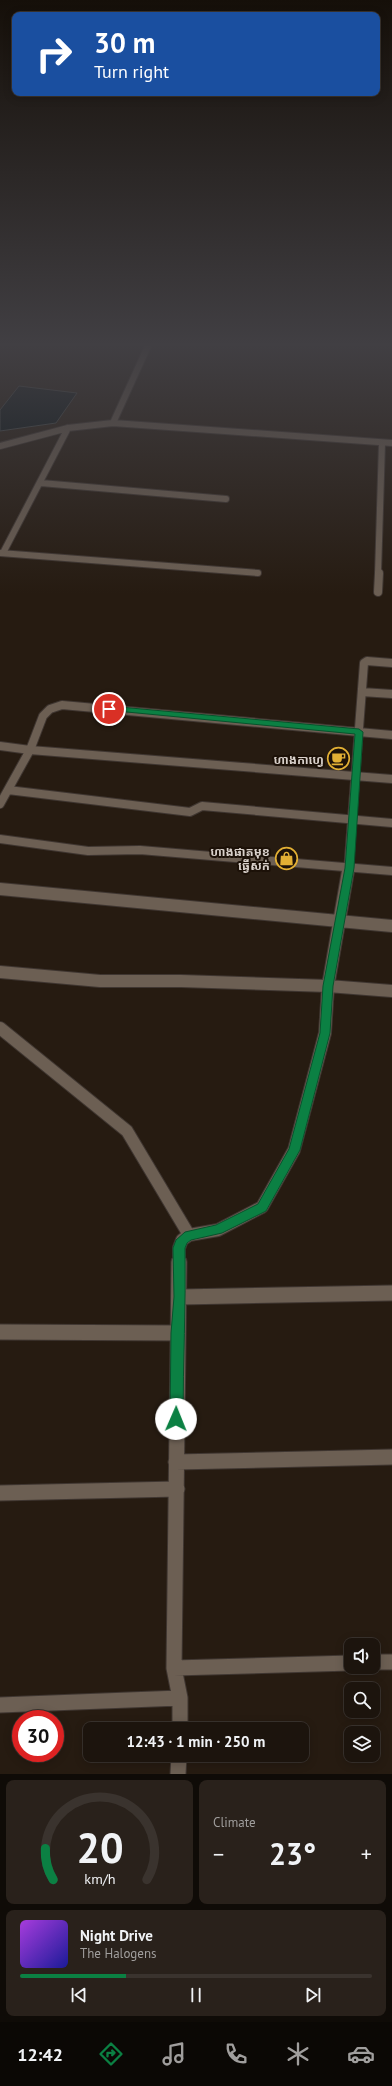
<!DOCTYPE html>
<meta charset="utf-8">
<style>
body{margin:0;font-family:"PT Sans","Noto Sans Khmer",sans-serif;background:#29211b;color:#f1f3f6;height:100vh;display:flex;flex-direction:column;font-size:15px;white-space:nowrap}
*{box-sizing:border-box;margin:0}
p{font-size:13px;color:#a09e9d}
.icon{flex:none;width:22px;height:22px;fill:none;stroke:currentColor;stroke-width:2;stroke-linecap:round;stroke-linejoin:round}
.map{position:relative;height:1774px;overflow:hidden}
.side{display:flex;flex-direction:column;gap:6px;padding:6px;background:#0f0b07;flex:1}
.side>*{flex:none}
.guide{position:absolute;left:12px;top:12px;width:368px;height:84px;border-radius:8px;box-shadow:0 2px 10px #0003,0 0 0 1px #3a332e;background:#1a4fa0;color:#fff;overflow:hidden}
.controls{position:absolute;left:344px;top:1638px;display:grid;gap:8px}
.controls a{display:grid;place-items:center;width:36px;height:36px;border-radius:8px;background:#1c140d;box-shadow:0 2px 10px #0003,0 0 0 1px #3a332e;font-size:20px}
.speed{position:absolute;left:12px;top:1710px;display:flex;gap:8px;font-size:20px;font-weight:700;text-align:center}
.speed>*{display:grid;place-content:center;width:52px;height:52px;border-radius:50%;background:#1c140d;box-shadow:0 2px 10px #0003,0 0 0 1px #3a332e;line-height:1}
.speed .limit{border:6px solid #d22;background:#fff;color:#111}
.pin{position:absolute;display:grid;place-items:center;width:34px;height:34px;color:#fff;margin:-17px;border:2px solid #fff;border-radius:50%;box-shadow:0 1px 4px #0007}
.me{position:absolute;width:44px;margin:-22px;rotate:1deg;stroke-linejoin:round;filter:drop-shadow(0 0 3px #0008)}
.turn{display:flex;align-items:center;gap:14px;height:84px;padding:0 16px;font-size:18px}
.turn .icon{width:52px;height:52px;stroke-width:2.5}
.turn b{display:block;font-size:28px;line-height:34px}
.big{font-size:30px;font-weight:700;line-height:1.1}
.side .tile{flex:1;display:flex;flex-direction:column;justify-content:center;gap:6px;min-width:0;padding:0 14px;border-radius:8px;background:#29211b}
.side .dial{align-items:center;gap:0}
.dial svg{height:104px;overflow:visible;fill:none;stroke:#3a332e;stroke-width:7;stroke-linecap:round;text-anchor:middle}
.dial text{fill:#f1f3f6;stroke:none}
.song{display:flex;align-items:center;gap:12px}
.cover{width:48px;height:48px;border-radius:6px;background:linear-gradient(135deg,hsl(280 70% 55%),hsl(240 70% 35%))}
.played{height:4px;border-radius:2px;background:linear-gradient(90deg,#0b8043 30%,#3a332e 30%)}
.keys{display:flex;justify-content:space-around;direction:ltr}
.heat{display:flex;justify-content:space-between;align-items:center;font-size:22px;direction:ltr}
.side .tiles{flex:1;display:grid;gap:6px;grid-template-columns:1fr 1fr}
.tile:last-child{grid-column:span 2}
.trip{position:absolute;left:83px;top:1722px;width:226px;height:40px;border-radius:8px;background:#1c140d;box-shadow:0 2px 10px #0003,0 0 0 1px #3a332e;font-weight:700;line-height:40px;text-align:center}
.tabs{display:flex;height:64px;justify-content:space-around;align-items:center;background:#0b0805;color:#a09e9d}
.tabs .icon{width:28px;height:28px}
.tabs .active{color:#0b8043}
.tabs b{font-size:18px;color:#f1f3f6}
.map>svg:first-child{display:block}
.water{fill:#031016;stroke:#434a4c}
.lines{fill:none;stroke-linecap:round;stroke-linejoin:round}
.service-far1-casing{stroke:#3f3631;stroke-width:8}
.service-casing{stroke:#3f3631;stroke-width:10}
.minor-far3-casing{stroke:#3f3631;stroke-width:8}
.minor-far2-casing{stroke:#3f3631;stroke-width:10}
.minor-far1-casing{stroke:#3f3631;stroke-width:14}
.minor-casing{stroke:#3f3631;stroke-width:17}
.service-far1{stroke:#6c5f53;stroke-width:6}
.service{stroke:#6c5f53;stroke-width:8}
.minor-far3{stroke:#6c5f53;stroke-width:6}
.minor-far2{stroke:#6c5f53;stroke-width:8}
.minor-far1{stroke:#6c5f53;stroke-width:12}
.minor{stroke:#6c5f53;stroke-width:15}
.route{fill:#0b8043;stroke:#07532c}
.labels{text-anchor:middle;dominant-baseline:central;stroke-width:4;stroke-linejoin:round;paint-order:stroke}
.poi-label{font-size:12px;font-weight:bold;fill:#d9d1cb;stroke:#1c1108;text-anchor:end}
</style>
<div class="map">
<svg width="392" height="1774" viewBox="0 0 392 1774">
<rect width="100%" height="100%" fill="#261b11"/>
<path class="water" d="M19 386 77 393 56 423 0 431V410Z"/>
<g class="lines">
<defs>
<path id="service-far1" d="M378 574 382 443"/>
<path id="service" d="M378 592 379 573"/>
<path id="minor-far3" d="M113 423 148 346
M0 446 68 428 113 423 392 443
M41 483 226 499
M0 553 258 573
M3 553 68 428"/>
<path id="minor-far2" d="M362 692 392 694
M0 746 30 750 392 779
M8 790 190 812 202 806 392 823
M0 804 30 750 43 716 50 709 62 705 392 735
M0 839 88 851 140 850 392 871
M348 872 364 663 367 661 392 663"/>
<path id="minor-far1" d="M0 889 392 926
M0 972 100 981H181L328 986 392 991
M0 1028 127 1131 189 1235
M179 1263V1248L182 1240 189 1235 218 1230 262 1207 294 1150 325 1033 328 986 348 871"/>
<path id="minor" d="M179 1262 174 1668 180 1698V1729
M180 1297 392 1293
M0 1332 177 1333
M176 1462 392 1457
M0 1493 177 1489
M373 1662H392
M174 1668 351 1663
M0 1705 180 1698
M178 1774 179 1755"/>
</defs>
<use href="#service-far1" class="service-far1-casing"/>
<use href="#service" class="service-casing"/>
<use href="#minor-far3" class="minor-far3-casing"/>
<use href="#minor-far2" class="minor-far2-casing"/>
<use href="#minor-far1" class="minor-far1-casing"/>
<use href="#minor" class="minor-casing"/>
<use href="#service-far1" class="service-far1"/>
<use href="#service" class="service"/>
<use href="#minor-far3" class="minor-far3"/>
<use href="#minor-far2" class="minor-far2"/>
<use href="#minor-far1" class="minor-far1"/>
<use href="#minor" class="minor"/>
</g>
<linearGradient id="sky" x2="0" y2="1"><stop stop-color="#150f09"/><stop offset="0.58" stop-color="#413f43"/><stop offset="1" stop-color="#413f43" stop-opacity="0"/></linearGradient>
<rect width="392" height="594" fill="url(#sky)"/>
<path class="route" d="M109 706 359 729 363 732 354 868 333 986 330 1033 300 1150 266 1211 222 1233 191 1240 187 1243 185 1248C186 1305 183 1362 183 1419L181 1423 176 1425 172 1423 170 1419 171 1333 174 1297 173 1248 176 1240 185 1232 216 1225 258 1204 289 1149 320 1033 323 986 345 868 355 734 106 710V707Z"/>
<defs>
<symbol id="cafe-ring" viewBox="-11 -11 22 22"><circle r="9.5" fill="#1c1108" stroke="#e2af34" stroke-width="1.5"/><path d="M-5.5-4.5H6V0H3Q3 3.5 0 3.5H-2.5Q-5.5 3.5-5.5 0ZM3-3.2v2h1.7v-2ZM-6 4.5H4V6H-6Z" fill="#e2af34"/></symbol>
<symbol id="shop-ring" viewBox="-11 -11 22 22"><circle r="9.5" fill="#1c1108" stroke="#e2af34" stroke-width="1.5"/><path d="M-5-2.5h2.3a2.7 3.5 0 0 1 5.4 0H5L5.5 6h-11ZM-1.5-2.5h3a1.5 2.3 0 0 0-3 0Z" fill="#e2af34"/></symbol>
</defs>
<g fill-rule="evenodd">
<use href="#cafe-ring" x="326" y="746" width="25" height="25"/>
<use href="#shop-ring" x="274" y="846" width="25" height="25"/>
</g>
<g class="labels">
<g class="poi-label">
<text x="324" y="759">ហាងកាហ្វេ</text>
<text x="270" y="851">ហាងផាតមុខ<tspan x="270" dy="14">ធ្វើសក់</tspan></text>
</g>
</g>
</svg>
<div class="controls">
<a><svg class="icon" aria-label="sound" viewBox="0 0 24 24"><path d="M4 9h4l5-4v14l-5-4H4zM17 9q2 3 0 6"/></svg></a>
<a><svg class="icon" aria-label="search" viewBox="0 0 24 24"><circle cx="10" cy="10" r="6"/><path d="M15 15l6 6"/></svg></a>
<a><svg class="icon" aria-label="layers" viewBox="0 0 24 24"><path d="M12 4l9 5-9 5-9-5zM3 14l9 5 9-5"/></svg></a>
</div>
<div class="speed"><div class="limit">30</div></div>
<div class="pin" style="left:109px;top:709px;background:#d93025"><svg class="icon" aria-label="arrive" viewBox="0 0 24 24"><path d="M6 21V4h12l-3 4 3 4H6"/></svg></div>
<svg class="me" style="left:176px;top:1419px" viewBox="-20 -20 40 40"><circle r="19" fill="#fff"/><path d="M0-13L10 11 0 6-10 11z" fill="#0b8043"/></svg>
<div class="trip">12:43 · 1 min · 250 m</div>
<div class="guide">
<div class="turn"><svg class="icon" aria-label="right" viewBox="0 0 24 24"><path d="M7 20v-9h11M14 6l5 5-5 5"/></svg><div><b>30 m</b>Turn right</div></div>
</div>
</div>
<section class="side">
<div class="tiles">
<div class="tile dial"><svg viewBox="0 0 100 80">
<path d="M14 69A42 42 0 1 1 86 69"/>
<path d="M14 69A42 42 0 0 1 8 45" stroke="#0b8043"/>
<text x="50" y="56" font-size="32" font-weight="700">20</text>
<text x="50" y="72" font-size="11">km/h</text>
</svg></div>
<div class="tile"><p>Climate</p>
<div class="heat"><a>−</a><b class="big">23°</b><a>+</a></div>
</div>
<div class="tile">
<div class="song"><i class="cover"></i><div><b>Night Drive</b><p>The Halogens</p></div></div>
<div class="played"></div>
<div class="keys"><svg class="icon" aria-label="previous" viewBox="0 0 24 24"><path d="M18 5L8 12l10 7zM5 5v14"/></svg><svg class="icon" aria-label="pause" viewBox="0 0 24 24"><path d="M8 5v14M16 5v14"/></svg><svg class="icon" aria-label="next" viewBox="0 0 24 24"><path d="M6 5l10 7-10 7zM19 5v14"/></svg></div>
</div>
</div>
</section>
<nav class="tabs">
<b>12:42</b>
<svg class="icon active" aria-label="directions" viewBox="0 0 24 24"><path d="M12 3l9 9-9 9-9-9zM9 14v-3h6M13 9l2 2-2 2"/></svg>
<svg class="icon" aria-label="music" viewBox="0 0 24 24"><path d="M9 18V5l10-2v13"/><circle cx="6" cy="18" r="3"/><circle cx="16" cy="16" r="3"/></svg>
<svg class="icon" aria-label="phone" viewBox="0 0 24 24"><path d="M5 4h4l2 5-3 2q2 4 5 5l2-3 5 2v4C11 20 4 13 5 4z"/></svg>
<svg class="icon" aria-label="climate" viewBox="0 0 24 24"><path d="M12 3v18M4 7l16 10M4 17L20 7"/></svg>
<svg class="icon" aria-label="car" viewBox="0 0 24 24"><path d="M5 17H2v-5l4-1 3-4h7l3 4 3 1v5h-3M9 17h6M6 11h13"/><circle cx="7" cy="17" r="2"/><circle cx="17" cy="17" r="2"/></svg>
</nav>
